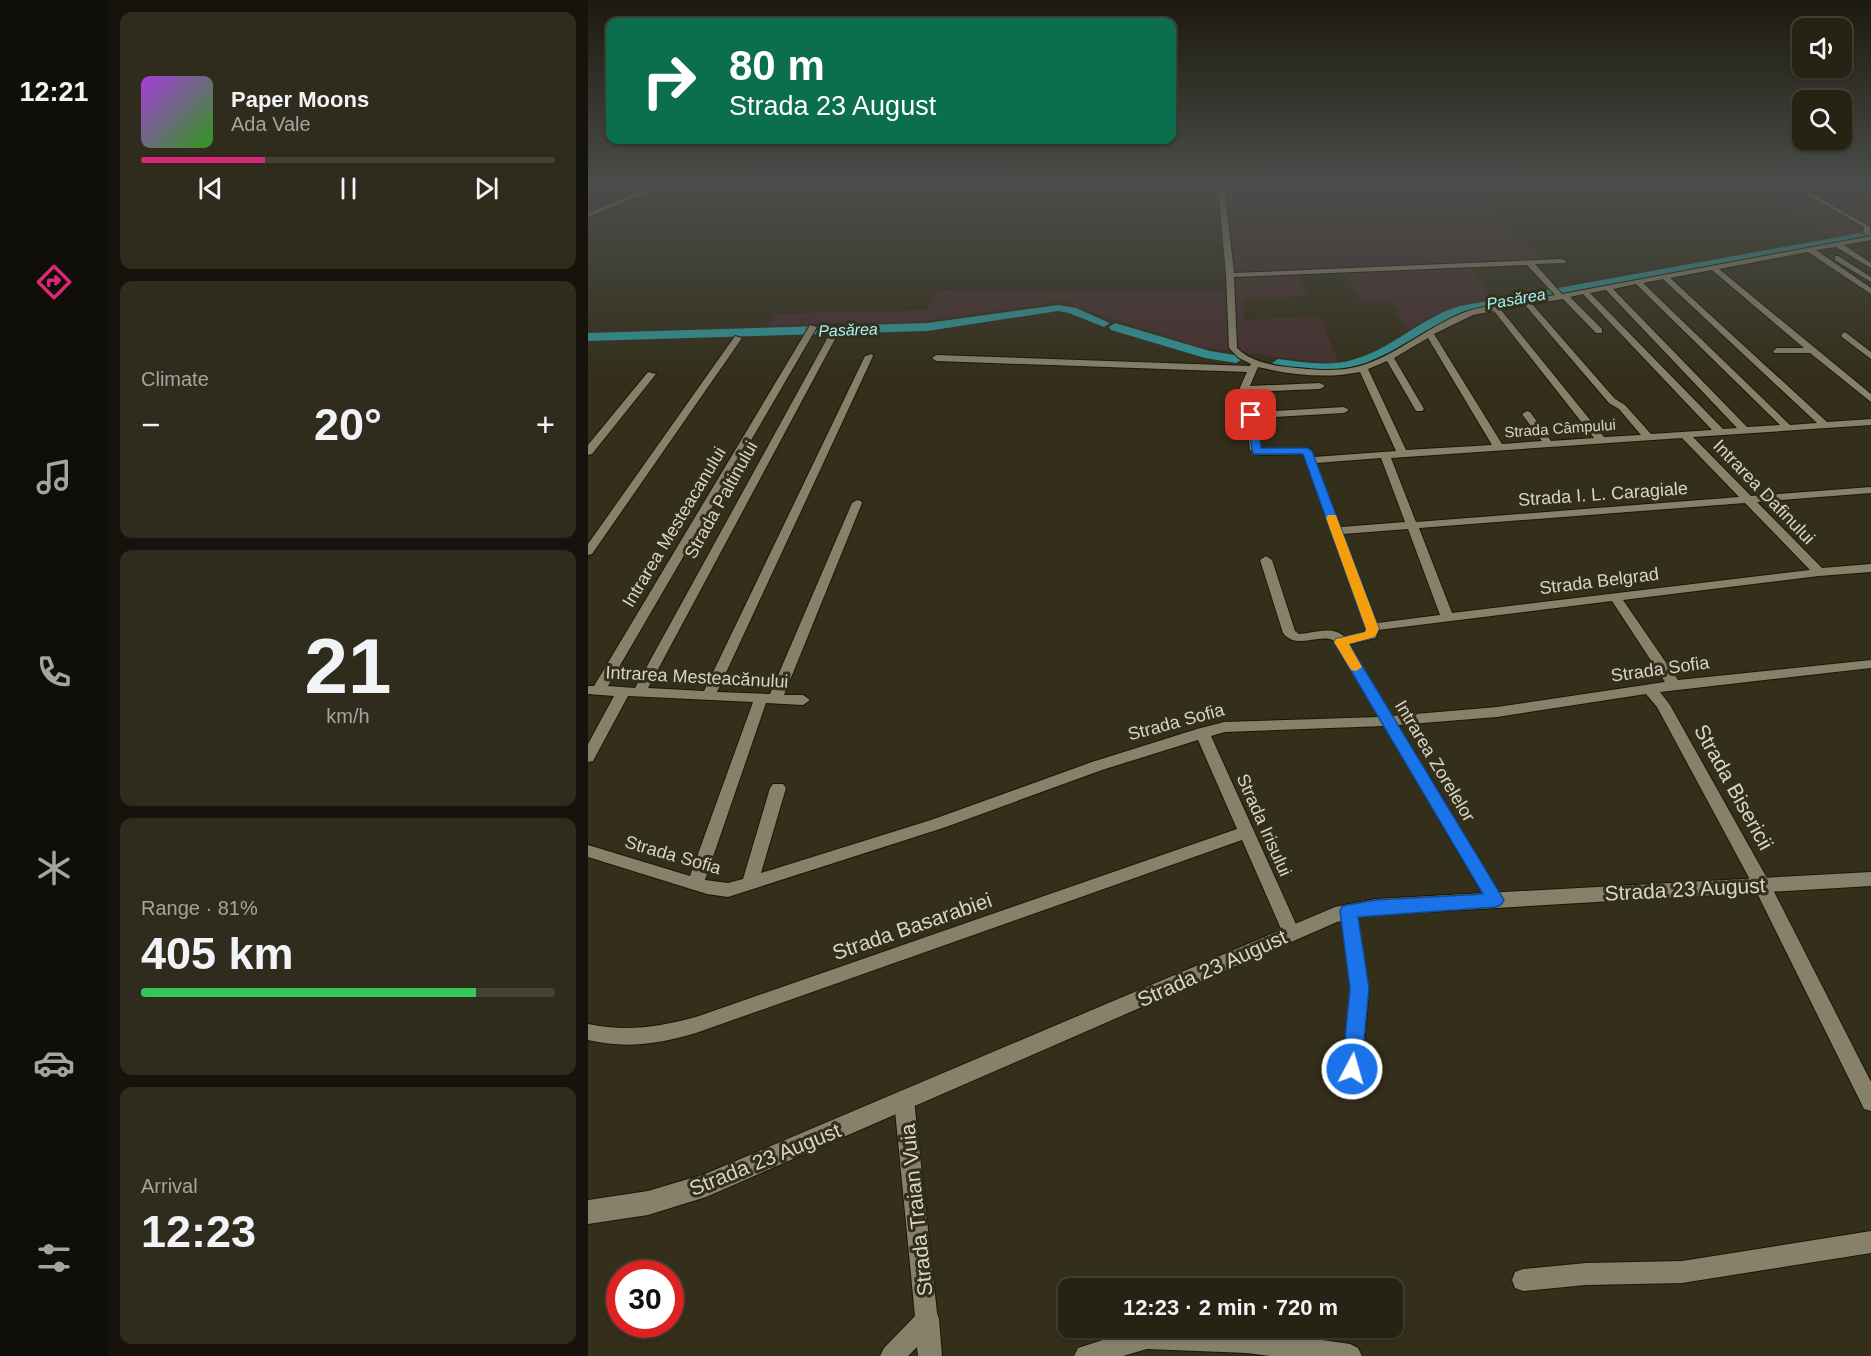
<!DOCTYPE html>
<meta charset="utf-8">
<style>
body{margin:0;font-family:Arial,sans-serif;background:#2f2b1d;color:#f1f3f6;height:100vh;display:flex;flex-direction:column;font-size:22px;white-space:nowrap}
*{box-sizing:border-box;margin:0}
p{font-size:20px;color:#a4a4a0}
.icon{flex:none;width:33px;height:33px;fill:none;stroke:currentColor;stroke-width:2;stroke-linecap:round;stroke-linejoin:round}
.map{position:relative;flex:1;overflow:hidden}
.panel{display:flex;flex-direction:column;gap:12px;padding:12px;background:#15130b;width:480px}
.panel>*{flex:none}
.banner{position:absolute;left:18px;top:18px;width:570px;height:126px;border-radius:12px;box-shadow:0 2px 4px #0004,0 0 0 2px #434034;background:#0b6e4f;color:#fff;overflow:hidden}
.buttons{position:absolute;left:1204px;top:18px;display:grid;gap:12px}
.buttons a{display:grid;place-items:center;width:60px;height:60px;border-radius:12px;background:#272314;box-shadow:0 2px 4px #0004,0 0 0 2px #434034;font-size:30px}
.speed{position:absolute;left:18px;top:1260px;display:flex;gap:12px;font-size:30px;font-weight:700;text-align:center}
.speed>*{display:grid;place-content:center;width:78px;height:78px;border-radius:50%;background:#272314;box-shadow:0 2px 4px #0004,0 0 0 2px #434034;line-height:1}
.speed .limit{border:9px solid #d22;background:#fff;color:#111}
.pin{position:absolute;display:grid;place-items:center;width:51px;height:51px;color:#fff;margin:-26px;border-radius:12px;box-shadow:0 3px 9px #0006}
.me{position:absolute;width:66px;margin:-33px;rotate:6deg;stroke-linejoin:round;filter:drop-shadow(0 0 4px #0008)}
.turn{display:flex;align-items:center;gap:21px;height:126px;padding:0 24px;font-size:27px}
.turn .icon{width:78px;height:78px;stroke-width:2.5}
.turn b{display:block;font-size:42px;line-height:51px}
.big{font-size:45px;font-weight:600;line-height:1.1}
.panel .card{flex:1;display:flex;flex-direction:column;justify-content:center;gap:9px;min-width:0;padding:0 21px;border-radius:12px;background:#2f2b1d}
.panel .dial{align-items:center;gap:0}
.dial b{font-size:78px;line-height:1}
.song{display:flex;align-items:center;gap:18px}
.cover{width:72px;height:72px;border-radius:9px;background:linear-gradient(135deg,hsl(280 70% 55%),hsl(110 70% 35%))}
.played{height:6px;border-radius:3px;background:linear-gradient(90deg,#db2777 30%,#434034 30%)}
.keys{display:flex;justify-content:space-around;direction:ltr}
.heat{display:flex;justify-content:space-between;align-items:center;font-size:33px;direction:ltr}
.charge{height:9px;border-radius:4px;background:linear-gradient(90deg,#34c759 81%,#434034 0)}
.trip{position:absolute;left:470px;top:1278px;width:345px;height:60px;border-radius:12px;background:#272314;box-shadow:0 2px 4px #0004,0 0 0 2px #434034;font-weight:600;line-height:60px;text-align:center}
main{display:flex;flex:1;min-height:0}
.tab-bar{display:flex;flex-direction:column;width:108px;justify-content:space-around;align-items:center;background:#100e08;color:#a4a4a0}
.tab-bar .icon{width:42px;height:42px}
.tab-bar .current{color:#db2777}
.tab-bar b{font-size:27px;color:#f1f3f6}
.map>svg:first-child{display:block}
.industrial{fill:#45302f}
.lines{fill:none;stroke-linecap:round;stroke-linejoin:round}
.river{fill:#309194;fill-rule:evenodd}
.street-casing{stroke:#1c1704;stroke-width:2}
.secondary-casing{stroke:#1c1704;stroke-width:2}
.street{fill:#87816a;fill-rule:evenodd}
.secondary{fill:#87816a;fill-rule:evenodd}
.route{fill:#1a73e8;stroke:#114b97;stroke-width:1.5}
.slow{fill:#f59e0b}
.labels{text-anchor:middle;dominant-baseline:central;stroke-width:6;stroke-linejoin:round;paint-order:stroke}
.far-street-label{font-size:15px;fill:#d8d5c9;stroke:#342f1b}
.far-water-label{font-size:16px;font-style:italic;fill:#9ff6f9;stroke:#342f1b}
.street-label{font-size:18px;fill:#d8d5c9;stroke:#342f1b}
.near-street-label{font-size:21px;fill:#d8d5c9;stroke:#342f1b}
</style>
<main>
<nav class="tab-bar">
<b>12:21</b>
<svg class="icon current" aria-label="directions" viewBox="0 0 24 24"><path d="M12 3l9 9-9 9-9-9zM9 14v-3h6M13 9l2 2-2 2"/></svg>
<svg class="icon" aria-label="music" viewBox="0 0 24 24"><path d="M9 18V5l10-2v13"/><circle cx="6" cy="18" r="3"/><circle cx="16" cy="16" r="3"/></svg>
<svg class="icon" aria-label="phone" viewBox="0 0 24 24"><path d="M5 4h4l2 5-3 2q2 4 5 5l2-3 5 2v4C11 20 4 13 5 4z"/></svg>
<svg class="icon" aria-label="climate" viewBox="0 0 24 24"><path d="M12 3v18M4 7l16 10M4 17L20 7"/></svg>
<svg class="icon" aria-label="car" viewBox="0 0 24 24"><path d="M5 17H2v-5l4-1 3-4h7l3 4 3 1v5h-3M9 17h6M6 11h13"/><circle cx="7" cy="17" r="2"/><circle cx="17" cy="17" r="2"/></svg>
<svg class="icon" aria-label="filters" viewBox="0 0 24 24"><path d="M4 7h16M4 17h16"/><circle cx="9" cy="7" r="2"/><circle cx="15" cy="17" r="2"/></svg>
</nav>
<section class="panel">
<div class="card">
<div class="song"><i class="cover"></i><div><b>Paper Moons</b><p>Ada Vale</p></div></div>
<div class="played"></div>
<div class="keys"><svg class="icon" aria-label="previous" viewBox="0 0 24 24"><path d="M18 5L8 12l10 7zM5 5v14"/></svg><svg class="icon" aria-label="pause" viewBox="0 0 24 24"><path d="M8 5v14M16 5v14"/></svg><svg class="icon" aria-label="next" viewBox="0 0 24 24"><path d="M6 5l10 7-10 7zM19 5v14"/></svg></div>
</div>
<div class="card"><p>Climate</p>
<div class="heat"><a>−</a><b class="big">20°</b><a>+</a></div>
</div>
<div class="card dial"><b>21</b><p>km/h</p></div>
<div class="card"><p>Range · 81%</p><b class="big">405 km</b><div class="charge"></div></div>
<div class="card"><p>Arrival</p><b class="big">12:23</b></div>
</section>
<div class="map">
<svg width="1283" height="1356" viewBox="0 0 1283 1356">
<rect width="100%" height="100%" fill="#342f1b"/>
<path class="industrial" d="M0 186H73L0 216Z
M560 186H880L956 260 878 263 906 300 870 307 839 318 819 330 803 302 774 303 756 271 709 274 720 296 655 299 656 320 732 316 751 364 615 348 482 305 483 301H460L457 304 329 322 180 326 188 314 339 310 350 290 638 292 631 219 570 218 572 213H631L628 195 561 194Z
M1109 186H1283V236L1250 242 1163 191 1120 192Z"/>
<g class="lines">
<path class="river" d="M1283 231V237L875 313C809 339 789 378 710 369 701 368 690 369 684 363L690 359C714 362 740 367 764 360 803 350 833 317 872 306Z
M470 305 488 308 522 323 516 327 481 313 470 311 339 331 0 341V333L339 323Z
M527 323 622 351 653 356 654 359 648 363 617 358 523 330 521 327Z"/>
<defs>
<path id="street" d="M66 186H74L0 217V213Z
M630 186H636L646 273 974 259 978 261 977 263 947 264 974 294 1283 236 1275 233 1276 227 1204 186H1211L1282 227 1283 240 1256 245 1283 263V268L1248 247 1228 250 1283 288V294L1220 252 1131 269 1283 394V402L1222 353H1186L1185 351 1189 348H1216L1124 270 1082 278 1239 422 1283 419V425L1105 437 1163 496 1283 487V493L1169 502 1234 568 1283 564V572L1231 576 1035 600 1090 680 1283 660V668L1072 692 1082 705 1180 880 1283 1082V1111L1276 1109 1166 887 1069 707 1058 694 909 717 810 725 913 895 915 900 913 905 907 907 901 905 796 726 637 732 623 736 712 933 709 938 703 940 697 938 654 840 108 1033C71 1044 38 1049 0 1040V1024C38 1032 71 1027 108 1017L649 829 610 740 514 770 355 828 140 897 119 894 0 857V845L102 876 165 702 40 696 5 761 0 762V744L26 696 0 694V686H6L222 325 229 327 20 686 47 688 246 326 253 324 254 326 60 688 116 691 277 356 284 354 285 356 129 692 182 694 264 503 269 500 273 501 274 503 196 695H215L222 700 215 705 178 703 117 880 140 883 155 879 182 788 185 784H195L198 788 173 873 343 820 504 762 609 729 636 722 791 717 745 640C728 634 709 650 695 633L672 560 678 556 684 560 707 631 711 634C727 633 744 625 757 637L777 632 778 627 715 454 672 455 662 450 658 415 650 392 659 372 348 361 344 358 348 355 662 366 663 364 651 358 641 348 638 275ZM939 265 967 295C939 300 903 303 877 312 838 327 802 361 763 368 742 372 720 369 699 367 682 365 662 361 649 348L646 277ZM1075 279 1229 423 1202 425 1055 283ZM1048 284 1192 425 1159 427 1025 289ZM1018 290 1149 428 1135 429 1002 293ZM995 294 1124 430 1063 434 1037 405 1027 399 944 304 975 299 1008 333H1014V329L982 297ZM937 305 1021 403 1031 409 1053 435 1016 437 913 310ZM906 311 1006 438 963 441 942 412 939 411 934 414 954 441 914 444 846 334 885 315ZM840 338 904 445 818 450 780 369 799 361 828 411H834L836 409 806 358ZM670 367C703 375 739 379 772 372L808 451 726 457 723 449 719 448H672L668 418 756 413 761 410 756 407 667 412 660 392 732 389 737 386 732 383 662 386ZM1094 438 1151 497 828 522 803 458ZM793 458 817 522 753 527 728 463ZM1157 503 1222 570 864 613 831 528ZM820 529 852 615 789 623 755 534ZM1024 601 1077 682 909 707 804 716 761 644 788 638 790 630Z
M1250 256 1283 277V282L1247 260V256Z
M1257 332 1283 352V359L1254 337 1253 335Z
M147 336 154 338 4 554 0 555V544Z
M60 372 68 374 4 454 0 455V445Z
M760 904 766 906 768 911 781 989 774 1069 771 1075 764 1078 757 1075 754 1069 763 989 752 911 754 906Z
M316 1091 323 1093 326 1100 349 1313 351 1319 354 1356H330L329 1347 320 1356H292L296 1348 327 1316 306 1100 309 1093Z
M1283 1231V1253L1094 1283 998 1285 935 1291 927 1288 924 1280 927 1272 935 1269 998 1263 1094 1261Z
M552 1328 659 1329 762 1344 770 1348 774 1356H682L659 1353 559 1349 535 1356H486L490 1348Z"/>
<path id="secondary" d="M1283 872V886L788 915 749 922 118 1197 60 1215 0 1224V1200L60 1191 117 1174 747 907 788 899Z"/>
</defs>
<use href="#street" class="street-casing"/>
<use href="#secondary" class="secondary-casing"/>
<use href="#street" class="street"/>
<use href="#secondary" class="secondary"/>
</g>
<linearGradient id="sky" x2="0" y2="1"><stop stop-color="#1d1a0f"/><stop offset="0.49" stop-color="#4a4d4a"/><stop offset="1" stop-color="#4a4d4a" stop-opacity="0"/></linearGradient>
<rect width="1283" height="376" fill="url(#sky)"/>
<path class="route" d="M663 412 668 415 673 448H719L724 451 791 629 787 637 761 644 916 900 913 905 908 907 770 917 781 988 773 1069 771 1075 764 1078 757 1075 754 1069 762 988 752 911 754 906 788 900 895 894 746 642 748 639 777 632 778 629 715 454H665L658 415Z"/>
<path class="slow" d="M740 515H748L749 518 791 629 787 637 761 644 774 667 768 671 763 670 746 642 748 639 777 632 778 629 738 518Z"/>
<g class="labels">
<g class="far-street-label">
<text transform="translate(972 428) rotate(-4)">Strada Câmpului</text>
</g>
<g class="far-water-label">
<text transform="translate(928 299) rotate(-10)">Pasărea</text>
<text transform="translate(260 330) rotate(-2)">Pasărea</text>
</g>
<g class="street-label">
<text transform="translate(1176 492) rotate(46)">Intrarea Dafinului</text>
<text transform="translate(1015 494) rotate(-4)">Strada I. L. Caragiale</text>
<text transform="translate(133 500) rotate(-61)">Strada Paltinului</text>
<text transform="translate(86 527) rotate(-59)">Intrarea Mesteacanului</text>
<text transform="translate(1011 581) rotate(-7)">Strada Belgrad</text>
<text transform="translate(1072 669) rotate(-8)">Strada Sofia</text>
<text transform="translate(109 677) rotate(3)">Intrarea Mesteacănului</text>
<text transform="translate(588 722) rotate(-15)">Strada Sofia</text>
<text transform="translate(847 761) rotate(59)">Intrarea Zorelelor</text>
<text transform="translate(676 825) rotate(66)">Strada Irisului</text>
<text transform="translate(85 855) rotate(16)">Strada Sofia</text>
</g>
<g class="near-street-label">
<text transform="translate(1146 787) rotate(61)">Strada Bisericii</text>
<text transform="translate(1097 889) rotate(-3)">Strada 23 August</text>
<text transform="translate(324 926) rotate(-19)">Strada Basarabiei</text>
<text transform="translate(624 968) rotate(-24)">Strada 23 August</text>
<text transform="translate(177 1159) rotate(-22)">Strada 23 August</text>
<text transform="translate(328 1210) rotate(-96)">Strada Traian Vuia</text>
</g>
</g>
</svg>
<div class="buttons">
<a><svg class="icon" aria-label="sound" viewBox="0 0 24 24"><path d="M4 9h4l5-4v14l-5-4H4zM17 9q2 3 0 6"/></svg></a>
<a><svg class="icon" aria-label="search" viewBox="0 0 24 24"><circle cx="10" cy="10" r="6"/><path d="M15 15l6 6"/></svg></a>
</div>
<div class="speed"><div class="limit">30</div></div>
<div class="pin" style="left:663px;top:415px;background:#d93025"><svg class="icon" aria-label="arrive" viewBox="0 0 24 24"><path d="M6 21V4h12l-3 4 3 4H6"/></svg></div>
<svg class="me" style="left:764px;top:1069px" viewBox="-20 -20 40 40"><circle r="17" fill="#1a73e8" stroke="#fff" stroke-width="3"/><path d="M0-11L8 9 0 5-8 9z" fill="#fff"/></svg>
<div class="trip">12:23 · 2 min · 720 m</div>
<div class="banner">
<div class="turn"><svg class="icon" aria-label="right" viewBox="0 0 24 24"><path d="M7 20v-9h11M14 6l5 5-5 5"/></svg><div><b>80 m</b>Strada 23 August</div></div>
</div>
</div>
</main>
